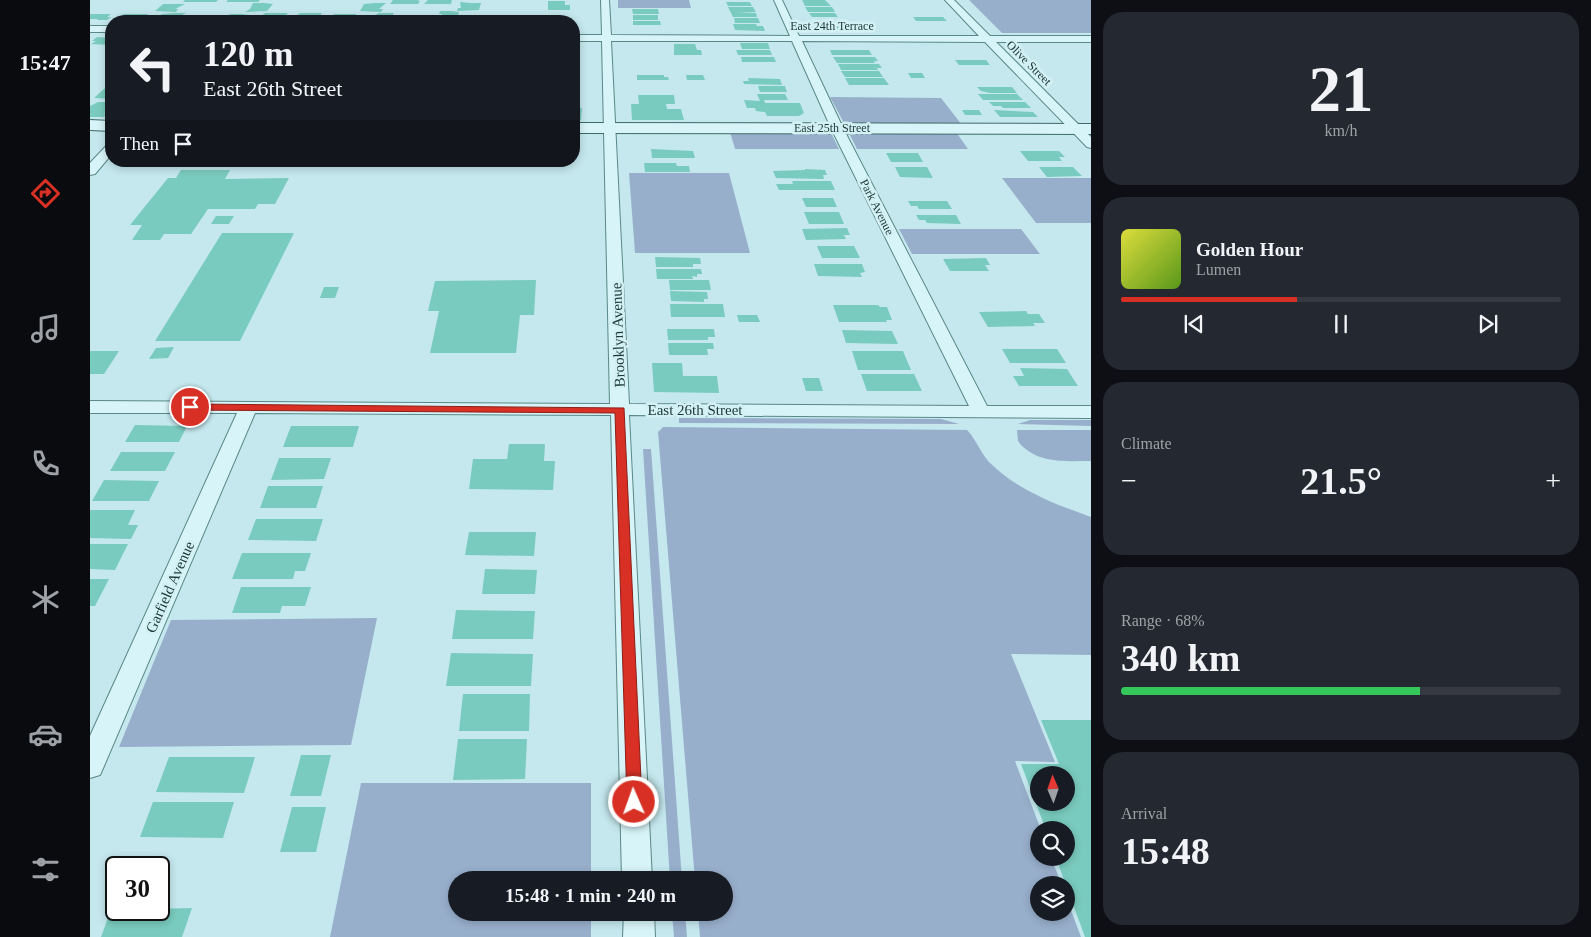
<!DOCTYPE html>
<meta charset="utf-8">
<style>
body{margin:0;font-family:Georgia,serif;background:#242831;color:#f1f3f6;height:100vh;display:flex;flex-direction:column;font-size:19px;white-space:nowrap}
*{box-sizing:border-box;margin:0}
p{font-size:16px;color:#9ea1a6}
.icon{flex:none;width:28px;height:28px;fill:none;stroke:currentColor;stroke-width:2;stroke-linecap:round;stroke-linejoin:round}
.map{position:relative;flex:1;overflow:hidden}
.sheet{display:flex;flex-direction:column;gap:12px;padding:12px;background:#0d0f14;width:500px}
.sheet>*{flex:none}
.hud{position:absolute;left:15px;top:15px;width:475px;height:152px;border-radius:20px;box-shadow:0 2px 8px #0003;background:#171b24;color:#f1f3f6;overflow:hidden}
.needle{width:32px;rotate:358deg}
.buttons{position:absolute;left:940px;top:766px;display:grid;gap:10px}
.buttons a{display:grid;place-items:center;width:45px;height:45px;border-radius:50%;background:#171b24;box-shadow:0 2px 8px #0003;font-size:25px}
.speed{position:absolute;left:15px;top:856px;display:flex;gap:10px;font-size:25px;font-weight:700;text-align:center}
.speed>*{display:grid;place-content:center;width:65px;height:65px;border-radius:50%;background:#171b24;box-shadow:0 2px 8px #0003;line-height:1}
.speed .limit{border:2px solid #111;border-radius:8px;background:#fff;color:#111}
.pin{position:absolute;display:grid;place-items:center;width:42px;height:42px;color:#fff;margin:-21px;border:2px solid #fff;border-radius:50%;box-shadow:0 1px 5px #0007}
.me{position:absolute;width:55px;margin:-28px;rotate:358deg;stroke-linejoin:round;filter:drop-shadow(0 0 4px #0008)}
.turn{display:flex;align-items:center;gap:18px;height:105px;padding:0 15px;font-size:22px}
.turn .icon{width:65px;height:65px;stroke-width:2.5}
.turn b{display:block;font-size:35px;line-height:42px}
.then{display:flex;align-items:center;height:48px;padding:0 15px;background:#0003;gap:10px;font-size:19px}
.big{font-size:38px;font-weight:800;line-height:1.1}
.sheet .widget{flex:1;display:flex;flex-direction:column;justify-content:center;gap:8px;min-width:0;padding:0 18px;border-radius:20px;background:#242831}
.sheet .dial{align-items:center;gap:0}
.dial b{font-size:65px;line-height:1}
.song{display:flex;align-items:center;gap:15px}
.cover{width:60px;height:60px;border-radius:8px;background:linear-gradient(135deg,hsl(60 70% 55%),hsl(90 70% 35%))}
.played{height:5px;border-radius:2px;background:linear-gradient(90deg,#d93025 40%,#363941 40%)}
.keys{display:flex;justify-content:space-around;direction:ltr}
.heat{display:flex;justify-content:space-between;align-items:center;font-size:28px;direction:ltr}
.charge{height:8px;border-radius:4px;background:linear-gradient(90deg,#34c759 68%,#363941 0)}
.trip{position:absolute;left:358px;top:871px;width:285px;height:50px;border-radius:25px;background:#171b24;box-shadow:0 2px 8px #0003;font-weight:800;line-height:50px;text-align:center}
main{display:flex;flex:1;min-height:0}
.dock{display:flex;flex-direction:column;width:90px;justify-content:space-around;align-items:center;background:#090b0e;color:#9ea1a6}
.dock .icon{width:35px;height:35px}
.dock .on{color:#d93025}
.dock b{font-size:22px;color:#f1f3f6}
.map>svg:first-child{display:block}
.green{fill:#98afcc}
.building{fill:#7acbbf;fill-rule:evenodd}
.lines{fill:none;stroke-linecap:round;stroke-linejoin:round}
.street-casing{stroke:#5a8886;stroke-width:2}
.secondary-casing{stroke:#3e6a67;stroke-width:2}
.street{fill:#d7f4f8;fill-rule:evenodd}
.secondary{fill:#d7f4f8;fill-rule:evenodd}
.route{fill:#d93025;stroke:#8d1f18}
.labels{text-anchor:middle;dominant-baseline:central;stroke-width:5;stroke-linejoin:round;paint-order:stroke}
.far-street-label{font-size:12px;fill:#1e3836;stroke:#d3f0f5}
.street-label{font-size:15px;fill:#1e3836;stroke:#d3f0f5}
</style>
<main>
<nav class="dock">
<b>15:47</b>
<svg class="icon on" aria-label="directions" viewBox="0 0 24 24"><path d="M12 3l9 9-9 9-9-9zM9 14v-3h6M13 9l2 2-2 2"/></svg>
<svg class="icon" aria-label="music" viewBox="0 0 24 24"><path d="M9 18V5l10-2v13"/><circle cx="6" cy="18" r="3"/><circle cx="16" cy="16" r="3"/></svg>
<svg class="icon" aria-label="phone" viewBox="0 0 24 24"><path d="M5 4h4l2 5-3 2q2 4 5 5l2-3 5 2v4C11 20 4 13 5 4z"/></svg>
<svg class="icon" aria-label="climate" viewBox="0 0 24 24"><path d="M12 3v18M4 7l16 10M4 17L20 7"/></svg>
<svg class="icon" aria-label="car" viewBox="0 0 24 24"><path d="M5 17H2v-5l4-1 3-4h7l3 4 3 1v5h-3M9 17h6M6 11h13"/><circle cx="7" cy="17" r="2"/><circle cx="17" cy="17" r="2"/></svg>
<svg class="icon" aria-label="filters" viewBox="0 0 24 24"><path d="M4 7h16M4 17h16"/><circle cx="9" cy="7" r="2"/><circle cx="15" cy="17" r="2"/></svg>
</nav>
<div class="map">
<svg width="1001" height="937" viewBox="0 0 1001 937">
<rect width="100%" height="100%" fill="#c4e8ee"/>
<path class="green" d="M528 0H599L601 8H528Z
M879 0H1001V33H912Z
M740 97 851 98 872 125H759L754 123Z
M640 132 738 133 742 135 749 149H645Z
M866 132 878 149H767L760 135 761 133Z
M539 173H639L660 253H545Z
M912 178H1001V223H946Z
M809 229H931L950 254H822Z
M589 418 851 419 869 424 589 423Z
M940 420H1001V426L928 424Z
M573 427 877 430C886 439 890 452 899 462 927 490 965 504 1001 517V655L921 654 965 762 925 761 951 830H949V858H961L972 885H949V912H976V897L991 937H610L608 913 634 912V880H605L568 432Z
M927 430H1001V461C976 461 950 464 931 445L928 441Z
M553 449H561L592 880H580Z
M287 618 261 745 29 747 81 620Z
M271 783H501V880H366V912L501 913V937H240Z
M582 913H595L597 937H584Z"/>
<path class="building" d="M95 0H128L126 2H93Z
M138 0H170L168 2H136Z
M303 0H327L330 1 328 4H300Z
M338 0H362L361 4H334Z
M712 0H735L741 6H715Z
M458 1H475V5H480V10H458Z
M370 2 380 3H391L389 10 367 11 368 8H371Z
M636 2H660L662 6H638Z
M163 3H174L183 4 177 11 155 12 160 9Z
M285 3H296L289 9H293L291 12 270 11 274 4Z
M73 4H95L85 9H88L86 12 65 11Z
M638 7H663L666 12H645L666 13 667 17H643Z
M715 7H742L745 12H718Z
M542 9H568L569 14H543Z
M350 11H361L369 12 367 19 347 20 348 17H351L352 14H349Z
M84 13H96L85 19H89L87 21H64L72 14Z
M175 13H198L195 16H198L195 20 177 18 166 20Z
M210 13H232L230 16H233L230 20H201Z
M289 13H304L299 21H281L285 15Z
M719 13H745L748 17H722Z
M0 14H21L17 17H21L17 20H7L8 19H0Z
M34 14H58L53 20H24Z
M140 14H151L160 15 154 21H135L140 16H137Z
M244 14H266L265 16H268L266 20H237Z
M543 15H568V20H543Z
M823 17H853L857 21H826Z
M644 18H668L670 23H645Z
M543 21H570L571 25H543Z
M643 24H666L667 26H673L675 31 645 30Z
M726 25 754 26 755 28H752L754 31H729Z
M7 37 21 38V45L1 44 6 41H2Z
M650 43H678L680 49H652Z
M584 44H605L607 50H611L612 55H584Z
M646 50H680L682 55H648Z
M740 50H779L782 55H742Z
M651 57H684L686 62H652Z
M743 57H785L788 61H784L785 63H747Z
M865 60H896L900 65H869Z
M748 64H789L792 68H787L788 70H751Z
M751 71H789L793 77H755Z
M818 73H832L835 78H821Z
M547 75H574V77H578L579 80H547Z
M596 75H613L615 80H597Z
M658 78 690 79 692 85 654 84 653 81H659Z
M755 78H794L799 85H759Z
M668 86H695L697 92H670Z
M887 87H922L927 93H900L891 91Z
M15 88H21V99L4 98Z
M667 94H695L698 100H674L675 103H710L714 113 709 116H677L675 112 666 111 665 108H657L654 100 670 101Z
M888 94H927L933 100H893Z
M548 95H584L585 104H549Z
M8 102H21V107L14 114H17L14 117H0V106Z
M899 102H935L941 108H913L911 106H903Z
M541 104H576L577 109H591L594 120H542Z
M484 108H492L491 120H484Z
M872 110H889L892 115H875Z
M904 110 943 112 948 117H910Z
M561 149 603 151 605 158H562Z
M930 151H969L975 157H969L972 161H938Z
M796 153H828L833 162H801Z
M554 163H586L587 166H599L600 172H555Z
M805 167H837L843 178 810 177Z
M949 167H983L992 176 957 177Z
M715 169 735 170 737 175H733L734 179 686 178 683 171 715 170Z
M91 170H140L135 179 199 178 185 204H168L165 209H118L101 234H74L70 240H42L52 225H40L78 178H86Z
M702 181H741L745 190H689L686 184H703Z
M712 198H743L747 207H716Z
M818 201H857L862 209H829L827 206H821Z
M714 212H749L754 224H719Z
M826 215H866L871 224 837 223 835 220H829Z
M126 216H144L139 224H121Z
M757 228 760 235H754L756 239 716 240 712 229Z
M132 233H204L150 341H65Z
M727 246H764L770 258H732Z
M565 257 610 258 611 264H603V267H566Z
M896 258 900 265H895L899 271H860L853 259Z
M724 264H772L775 272 770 273 772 277 728 276Z
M566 269H611L612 274H607V277L602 276 603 279H567Z
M446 280 444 315H430L426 353H340L349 311H338L345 281Z
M579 280H619L621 290H580Z
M234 287H249L245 298H230Z
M580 291 617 292 618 299H614V302L581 301Z
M580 304H633L635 317H581Z
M743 305H788L790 307H797L802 320H796L797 322H749Z
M936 311 938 314H949L955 323H943L945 326 898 327 889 312Z
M647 315H667L670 322H649Z
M577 329H624L625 337H618V340H578Z
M752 330 802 331 808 344 756 343Z
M578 343H623L624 349H617L618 355H579Z
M84 347 78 358 59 359 66 348Z
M912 349H967L976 363H920Z
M0 351H29L14 374H0Z
M762 351H813L821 370H768Z
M562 363H592L593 376H627L629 393 564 392Z
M930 368 977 369 988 386H929L923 376H934Z
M771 374H824L832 391H777Z
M712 378H729L733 391H716Z
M45 425 97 426 89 442H35Z
M201 426H269L263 447H193Z
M419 444H455L454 461H465L463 490 379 489 383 459H417Z
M31 452H85L75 471H20Z
M189 458H241L234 479 181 480Z
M14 480 69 481 59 501H2Z
M178 486H233L226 508H170Z
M0 510H45L38 525H48L41 539 0 538Z
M166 519H233L226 541 158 540Z
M379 532H446L444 556 375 555Z
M0 544H38L25 570 0 569Z
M152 553H221L215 571H205L203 579H142Z
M395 569 447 570 445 594H392Z
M0 579H19L5 606H0Z
M151 587H221L215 606H192L190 613H142Z
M366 610 445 611 443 639H362Z
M361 653 443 654 441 686H356Z
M373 694H440L439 731H369Z
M951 720H1001V937H995L966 858H976V830H956L931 764H969ZM949 775H976V802H949Z
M368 739H437L435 779 363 780Z
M211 755H241L231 796H200Z
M79 757H165L154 793 66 792Z
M63 802H144L133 838 50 837Z
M202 807H236L226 852H190Z
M22 907H26V910L102 908 92 937H11Z"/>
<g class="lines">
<defs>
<path id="street" d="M511 0H519L521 35 700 36 684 0H692L709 36H889L855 0H864L900 36H1001V42H906L1001 137V148L997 147 895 42 712 41 753 128 897 406H1001V418L539 415 562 880H532L521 415 165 413 14 766 10 775 0 778V736L147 413H0V401L520 404 512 41H484V35H512ZM521 41H702L741 128 879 406 539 404Z
M0 26H21V32H0Z
M21 144V155L5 174 0 175V163L17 145Z
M534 912H564L565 937H533Z"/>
<path id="secondary" d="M0 120 21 121V131L0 130Z
M484 123 1001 124V134L484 133Z"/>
</defs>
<use href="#street" class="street-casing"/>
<use href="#secondary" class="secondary-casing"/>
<use href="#street" class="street"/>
<use href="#secondary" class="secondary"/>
</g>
<path class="route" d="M100 404 534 408 552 802 550 807 544 809 539 807 537 802 525 413 96 410 94 407Z"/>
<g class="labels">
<g class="far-street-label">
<text x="742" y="26">East 24th Terrace</text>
<text transform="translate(939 63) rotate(45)">Olive Street</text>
<text x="742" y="128">East 25th Street</text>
<text transform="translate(787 207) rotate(63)">Park Avenue</text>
</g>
<g class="street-label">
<text transform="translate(528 335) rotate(-92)">Brooklyn Avenue</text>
<text x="605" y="410">East 26th Street</text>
<text transform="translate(80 587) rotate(-66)">Garfield Avenue</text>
</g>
</g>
</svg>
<div class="buttons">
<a><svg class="needle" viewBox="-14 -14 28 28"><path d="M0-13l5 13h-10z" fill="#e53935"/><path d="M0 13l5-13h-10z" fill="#9ea1a6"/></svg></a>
<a><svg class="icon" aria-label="search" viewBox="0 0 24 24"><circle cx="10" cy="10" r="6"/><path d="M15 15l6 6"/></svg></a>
<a><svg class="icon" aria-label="layers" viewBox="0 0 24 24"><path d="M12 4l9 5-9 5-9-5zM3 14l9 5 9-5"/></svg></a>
</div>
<div class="speed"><div class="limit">30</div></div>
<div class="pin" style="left:100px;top:407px;background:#d93025"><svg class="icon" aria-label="arrive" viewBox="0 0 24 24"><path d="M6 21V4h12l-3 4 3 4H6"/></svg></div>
<svg class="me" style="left:544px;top:802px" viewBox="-20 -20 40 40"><circle r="17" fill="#d93025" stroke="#fff" stroke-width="3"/><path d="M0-11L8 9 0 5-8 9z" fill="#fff"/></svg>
<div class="trip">15:48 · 1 min · 240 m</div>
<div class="hud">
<div class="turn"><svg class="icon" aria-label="left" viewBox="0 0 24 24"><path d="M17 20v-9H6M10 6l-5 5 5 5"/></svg><div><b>120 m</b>East 26th Street</div></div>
<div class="then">Then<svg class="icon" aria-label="arrive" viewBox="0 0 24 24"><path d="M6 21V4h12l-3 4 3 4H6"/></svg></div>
</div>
</div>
<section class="sheet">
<div class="widget dial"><b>21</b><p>km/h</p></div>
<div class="widget">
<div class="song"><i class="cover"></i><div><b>Golden Hour</b><p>Lumen</p></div></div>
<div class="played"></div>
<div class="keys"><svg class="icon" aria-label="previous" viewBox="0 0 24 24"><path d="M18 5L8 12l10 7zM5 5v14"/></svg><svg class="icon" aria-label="pause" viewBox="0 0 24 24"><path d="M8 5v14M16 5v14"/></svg><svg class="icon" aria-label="next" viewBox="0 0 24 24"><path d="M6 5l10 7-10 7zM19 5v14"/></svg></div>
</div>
<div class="widget"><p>Climate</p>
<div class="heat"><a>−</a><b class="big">21.5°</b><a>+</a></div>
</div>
<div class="widget"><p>Range · 68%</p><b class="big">340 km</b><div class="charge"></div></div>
<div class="widget"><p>Arrival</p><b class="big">15:48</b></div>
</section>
</main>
